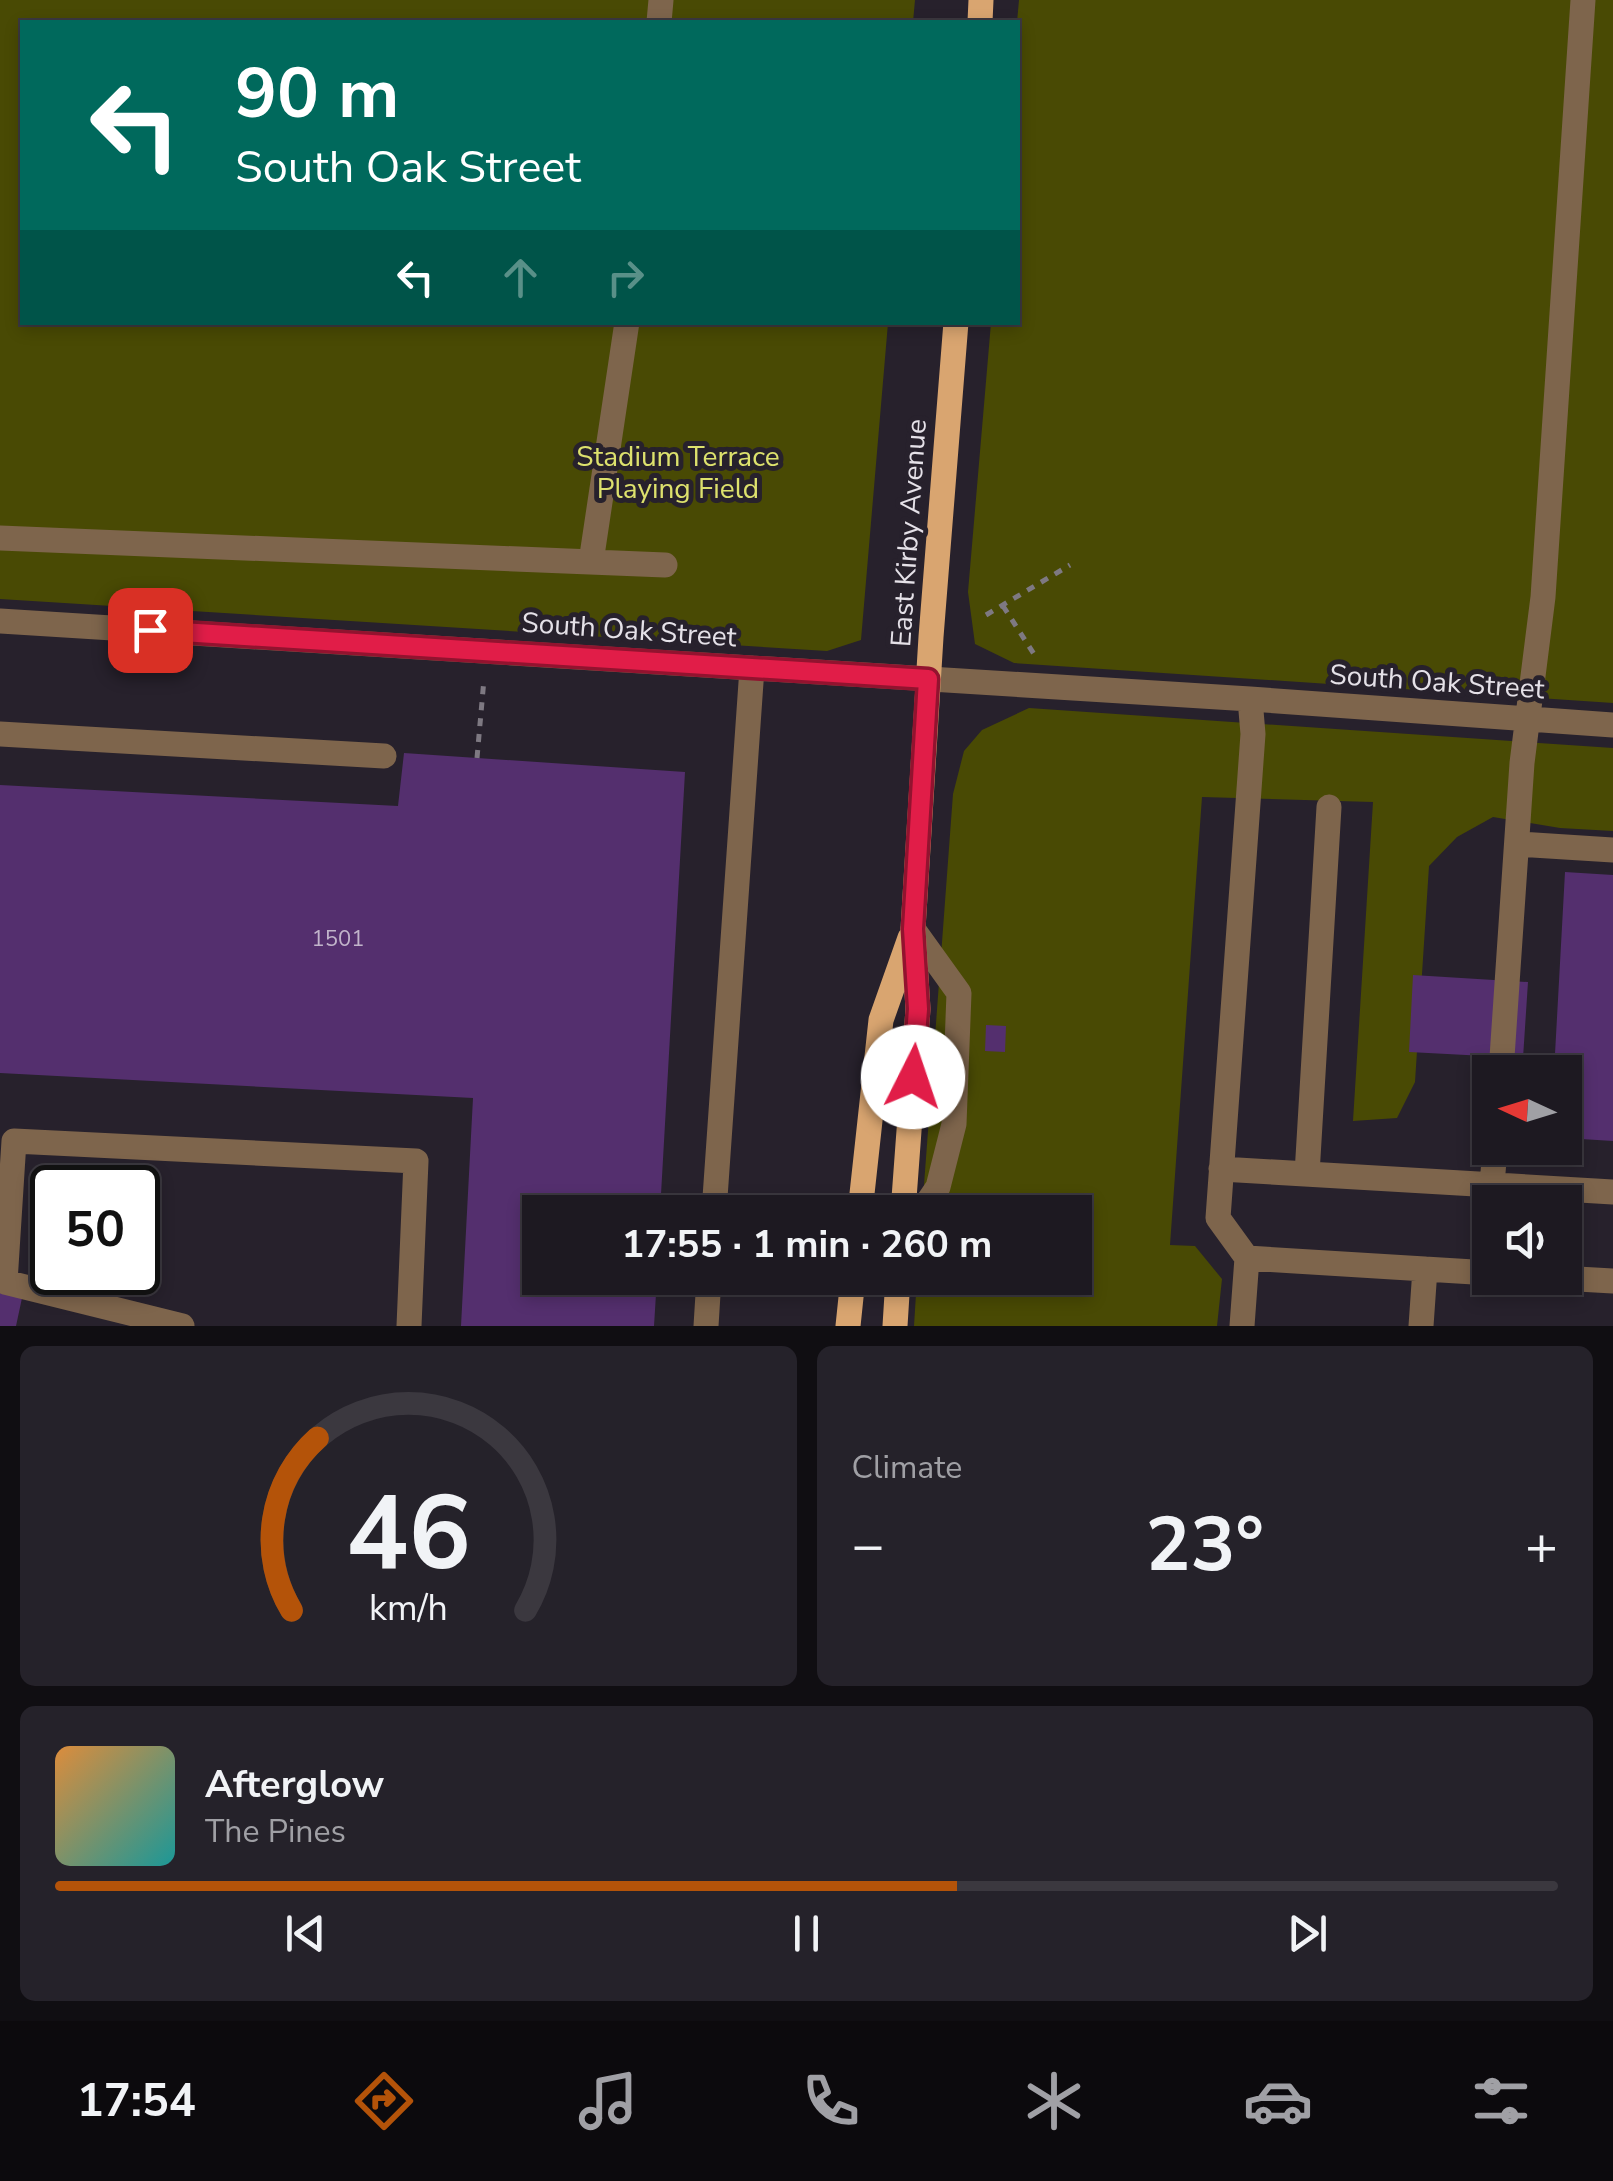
<!DOCTYPE html>
<meta charset="utf-8">
<style>
body{margin:0;font-family:"Nunito Sans",sans-serif;background:#25222a;color:#f1f3f6;height:100vh;display:flex;flex-direction:column;font-size:38px;white-space:nowrap}
*{box-sizing:border-box;margin:0}
p{font-size:32px;color:#a0a0a5}
.icon{flex:none;width:55px;height:55px;fill:none;stroke:currentColor;stroke-width:2;stroke-linecap:round;stroke-linejoin:round}
.map{position:relative;height:1326px;overflow:hidden}
.details{display:flex;flex-direction:column;gap:20px;padding:20px;background:#100e12;flex:1}
.details>*{flex:none}
.guide{position:absolute;left:20px;top:20px;width:1000px;height:305px;border-radius:0px;box-shadow:0 5px 15px #0003,0 0 0 2px #3b383f;background:#00695c;color:#fff;overflow:hidden}
.needle{width:65px;rotate:274deg}
.controls{position:absolute;left:1472px;top:1055px;display:grid;gap:20px}
.controls a{display:grid;place-items:center;width:110px;height:110px;border-radius:0px;background:#1d1921;box-shadow:0 5px 15px #0003,0 0 0 2px #3b383f;font-size:50px}
.speed{position:absolute;left:30px;top:1165px;display:flex;gap:20px;font-size:50px;font-weight:700;text-align:center}
.speed>*{display:grid;place-content:center;width:130px;height:130px;border-radius:50%;background:#1d1921;box-shadow:0 5px 15px #0003,0 0 0 2px #3b383f;line-height:1}
.speed .limit{border:5px solid #111;border-radius:15px;background:#fff;color:#111}
.pin{position:absolute;display:grid;place-items:center;width:85px;height:85px;color:#fff;margin:-42px;border-radius:20px;box-shadow:0 5px 15px #0006}
.me{position:absolute;width:110px;margin:-55px;rotate:4deg;stroke-linejoin:round;filter:drop-shadow(0 0 8px #0008)}
.turn{display:flex;align-items:center;gap:35px;height:210px;padding:0 50px;font-size:45px}
.turn .icon{width:130px;height:130px;stroke-width:2.5}
.turn b{display:block;font-size:70px;line-height:85px}
.lanes{display:flex;align-items:center;height:95px;padding:0 50px;background:#0003;justify-content:center;gap:50px;direction:ltr}
.lanes .off{opacity:.35}
.big{font-size:75px;font-weight:700;line-height:1.1}
.details .card{flex:1;display:flex;flex-direction:column;justify-content:center;gap:15px;min-width:0;padding:0 35px;border-radius:15px;background:#25222a}
.details .dial{align-items:center;gap:0}
.dial svg{height:260px;overflow:visible;fill:none;stroke:#3b383f;stroke-width:7;stroke-linecap:round;text-anchor:middle}
.dial text{fill:#f1f3f6;stroke:none}
.song{display:flex;align-items:center;gap:30px}
.cover{width:120px;height:120px;border-radius:15px;background:linear-gradient(135deg,hsl(30 70% 55%),hsl(180 70% 35%))}
.played{height:10px;border-radius:5px;background:linear-gradient(90deg,#b45309 60%,#3b383f 60%)}
.keys{display:flex;justify-content:space-around;direction:ltr}
.heat{display:flex;justify-content:space-between;align-items:center;font-size:55px;direction:ltr}
.details .tiles{flex:1;display:grid;gap:20px;grid-template-columns:1fr 1fr}
.card:last-child{grid-column:span 2}
.trip{position:absolute;left:522px;top:1195px;width:570px;height:100px;border-radius:0px;background:#1d1921;box-shadow:0 5px 15px #0003,0 0 0 2px #3b383f;font-weight:700;line-height:100px;text-align:center}
.menu{display:flex;height:160px;justify-content:space-around;align-items:center;background:#0c0a0d;color:#a0a0a5}
.menu .icon{width:70px;height:70px}
.menu .active{color:#b45309}
.menu b{font-size:45px;color:#f1f3f6}
.map>svg:first-child{display:block}
.green{fill:#494a04}
.building{fill:#542f6e}
.lines{fill:none;stroke-linecap:round;stroke-linejoin:round}
.path{stroke:#7e7982;stroke-width:5;stroke-dasharray:8 8;stroke-linecap:butt}
.minor{stroke:#7e654c;stroke-width:25}
.major{stroke:#d9a570;stroke-width:25}
.route-casing{stroke:#92132f;stroke-width:25}
.route{stroke:#e11d48;stroke-width:18}
.labels{text-anchor:middle;dominant-baseline:central;stroke-width:10;stroke-linejoin:round;paint-order:stroke}
.number-label{font-size:22px;fill:#c1b4ca}
.park-label{font-size:28px;fill:#dde16d;stroke:#27212c}
.street-label{font-size:28px;fill:#e5e1e8;stroke:#27212c}
</style>
<div class="map">
<svg width="1613" height="1326" viewBox="0 0 1613 1326">
<rect width="100%" height="100%" fill="#27212c"/>
<path class="green" d="M0 0H915L913 22H22V322L888 323 861 640 827 651 0 599Z
M1019 0H1613V703L1014 663 975 644 968 592 991 323 1018 322 1017 22Z
M1029 708 1613 748V831L1560 828 1493 817 1457 837 1429 866 1415 1082 1397 1118 1353 1121 1373 802 1202 797 1170 1245 1195 1246 1222 1279 1217 1326H914L917 1278H1075V1212H922L953 794 964 751 982 730Z"/>
<path class="building" d="M404 753 685 772 660 1212H540V1278H657L654 1326H461L473 1098 0 1073V785L398 806Z
M1565 872 1613 875V1141L1565 1138V1072H1554Z
M1413 975 1528 982 1523 1058 1409 1052Z
M986 1025 1006 1026 1005 1052 985 1051Z
M0 1293 22 1298 16 1326H0Z"/>
<g class="lines">
<path class="path" d="M1003 606 1034 654
M986 615 1070 565
M477 758 484 679"/>
<path class="minor" d="M659 22 661 0
M0 538 665 565
M591 562 627 322
M0 621 1250 699 1613 725
M1250 699 1253 734 1218 1218 1247 1258 1490 1273
M0 734 384 756
M1518 844 1613 850
M913 929 959 993 954 1124 938 1187 921 1212
M1501 1072 1522 763 1543 597 1583 0
M1221 1169 1613 1192
M1307 1174 1329 807
M1492 1185 1495 1148
M714 1212 752 668
M1560 1278 1613 1281
M182 1326 5 1282 14 1141 416 1161 409 1326
M706 1326 709 1278
M1242 1326 1247 1258
M1421 1326 1425 1269"/>
<path class="major" d="M980 22 981 0
M860 1212 881 1020 910 938
M903 1212 918 1009 913 929 931 637 956 322
M848 1326 853 1278
M895 1326 898 1278"/>
</g>
<g class="lines">
<defs>
<path id="route" d="M150 630 928 679 913 929 918 1009 913 1077"/>
</defs>
<use href="#route" class="route-casing"/>
<use href="#route" class="route"/>
</g>
<g class="labels">
<g class="number-label">
<text x="338" y="939">1501</text>
</g>
<g class="park-label">
<text x="678" y="457">Stadium Terrace<tspan x="678" dy="32">Playing Field</tspan></text>
</g>
<g class="street-label">
<text transform="translate(909 533) rotate(-86)">East Kirby Avenue</text>
<text transform="translate(629 630) rotate(4)">South Oak Street</text>
<text transform="translate(1437 682) rotate(4)">South Oak Street</text>
</g>
</g>
</svg>
<div class="controls">
<a><svg class="needle" viewBox="-14 -14 28 28"><path d="M0-13l5 13h-10z" fill="#e53935"/><path d="M0 13l5-13h-10z" fill="#a0a0a5"/></svg></a>
<a><svg class="icon" aria-label="sound" viewBox="0 0 24 24"><path d="M4 9h4l5-4v14l-5-4H4zM17 9q2 3 0 6"/></svg></a>
</div>
<div class="speed"><div class="limit">50</div></div>
<div class="pin" style="left:150px;top:630px;background:#d93025"><svg class="icon" aria-label="arrive" viewBox="0 0 24 24"><path d="M6 21V4h12l-3 4 3 4H6"/></svg></div>
<svg class="me" style="left:913px;top:1077px" viewBox="-20 -20 40 40"><circle r="19" fill="#fff"/><path d="M0-13L10 11 0 6-10 11z" fill="#e11d48"/></svg>
<div class="trip">17:55 · 1 min · 260 m</div>
<div class="guide">
<div class="turn"><svg class="icon" aria-label="left" viewBox="0 0 24 24"><path d="M17 20v-9H6M10 6l-5 5 5 5"/></svg><div><b>90 m</b>South Oak Street</div></div>
<div class="lanes"><svg class="icon" aria-label="left" viewBox="0 0 24 24"><path d="M17 20v-9H6M10 6l-5 5 5 5"/></svg><svg class="icon off" aria-label="ahead" viewBox="0 0 24 24"><path d="M12 20V5M6 11l6-6 6 6"/></svg><svg class="icon off" aria-label="right" viewBox="0 0 24 24"><path d="M7 20v-9h11M14 6l5 5-5 5"/></svg></div>
</div>
</div>
<section class="details">
<div class="tiles">
<div class="card dial"><svg viewBox="0 0 100 80">
<path d="M14 69A42 42 0 1 1 86 69"/>
<path d="M14 69A42 42 0 0 1 22 16" stroke="#b45309"/>
<text x="50" y="56" font-size="32" font-weight="700">46</text>
<text x="50" y="72" font-size="11">km/h</text>
</svg></div>
<div class="card"><p>Climate</p>
<div class="heat"><a>−</a><b class="big">23°</b><a>+</a></div>
</div>
<div class="card">
<div class="song"><i class="cover"></i><div><b>Afterglow</b><p>The Pines</p></div></div>
<div class="played"></div>
<div class="keys"><svg class="icon" aria-label="previous" viewBox="0 0 24 24"><path d="M18 5L8 12l10 7zM5 5v14"/></svg><svg class="icon" aria-label="pause" viewBox="0 0 24 24"><path d="M8 5v14M16 5v14"/></svg><svg class="icon" aria-label="next" viewBox="0 0 24 24"><path d="M6 5l10 7-10 7zM19 5v14"/></svg></div>
</div>
</div>
</section>
<nav class="menu">
<b>17:54</b>
<svg class="icon active" aria-label="directions" viewBox="0 0 24 24"><path d="M12 3l9 9-9 9-9-9zM9 14v-3h6M13 9l2 2-2 2"/></svg>
<svg class="icon" aria-label="music" viewBox="0 0 24 24"><path d="M9 18V5l10-2v13"/><circle cx="6" cy="18" r="3"/><circle cx="16" cy="16" r="3"/></svg>
<svg class="icon" aria-label="phone" viewBox="0 0 24 24"><path d="M5 4h4l2 5-3 2q2 4 5 5l2-3 5 2v4C11 20 4 13 5 4z"/></svg>
<svg class="icon" aria-label="climate" viewBox="0 0 24 24"><path d="M12 3v18M4 7l16 10M4 17L20 7"/></svg>
<svg class="icon" aria-label="car" viewBox="0 0 24 24"><path d="M5 17H2v-5l4-1 3-4h7l3 4 3 1v5h-3M9 17h6M6 11h13"/><circle cx="7" cy="17" r="2"/><circle cx="17" cy="17" r="2"/></svg>
<svg class="icon" aria-label="filters" viewBox="0 0 24 24"><path d="M4 7h16M4 17h16"/><circle cx="9" cy="7" r="2"/><circle cx="15" cy="17" r="2"/></svg>
</nav>
